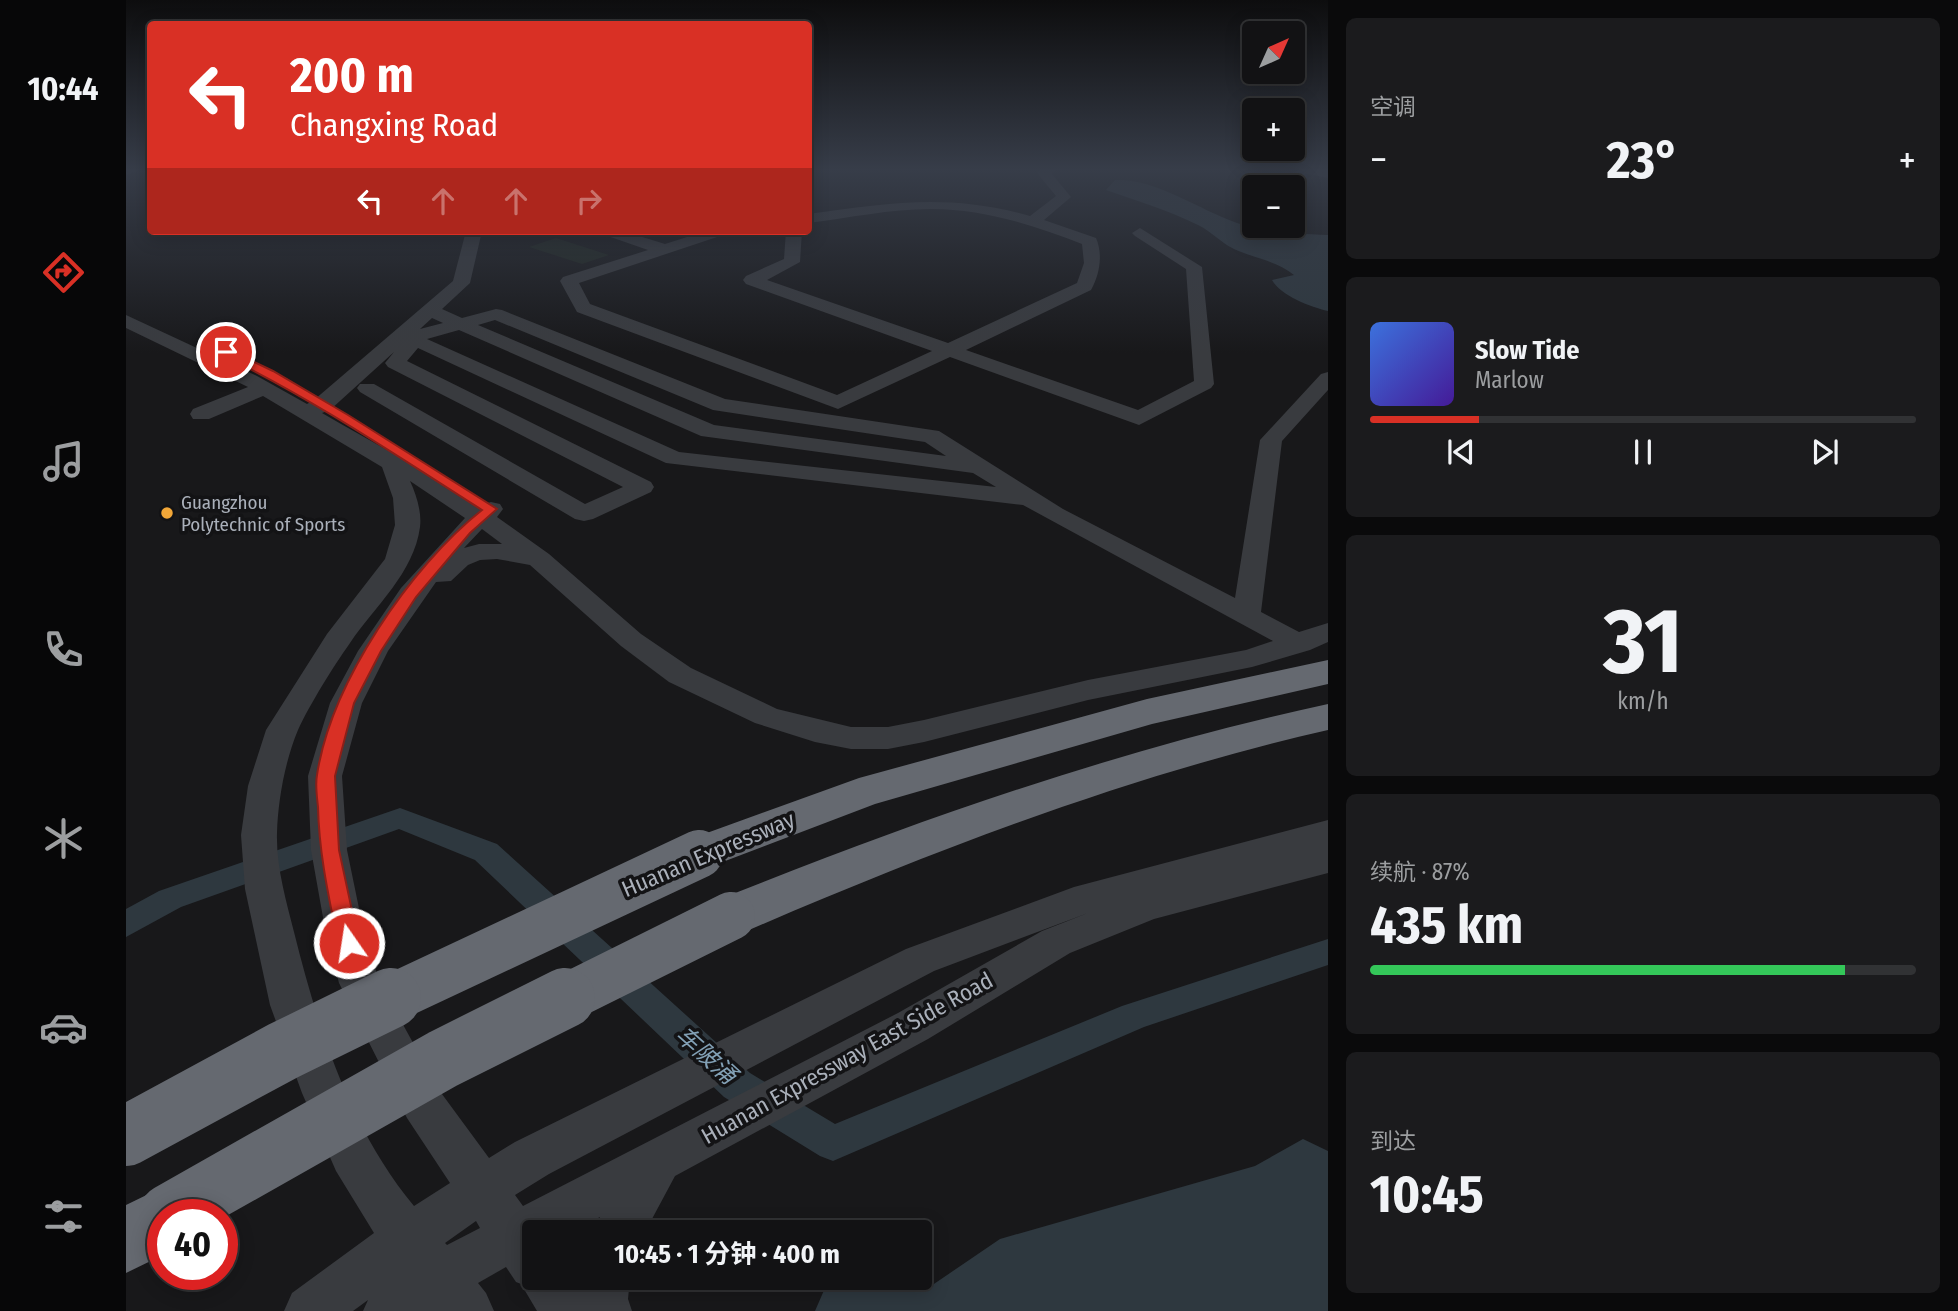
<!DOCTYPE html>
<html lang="zh">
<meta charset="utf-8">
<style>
body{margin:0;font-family:"Fira Sans Condensed","Noto Sans SC",sans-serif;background:#1b1b1d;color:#f1f3f6;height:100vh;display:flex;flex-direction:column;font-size:26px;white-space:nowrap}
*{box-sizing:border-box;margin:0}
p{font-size:23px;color:#9c9ea0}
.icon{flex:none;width:38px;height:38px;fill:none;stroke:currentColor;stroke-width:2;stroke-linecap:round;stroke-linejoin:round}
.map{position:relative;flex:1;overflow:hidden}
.side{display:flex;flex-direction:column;gap:18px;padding:18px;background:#0a0a0b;width:630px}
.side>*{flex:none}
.hud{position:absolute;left:21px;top:21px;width:665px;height:214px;border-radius:7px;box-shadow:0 4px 18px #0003,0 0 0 2px #313234;background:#d93025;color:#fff;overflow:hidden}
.needle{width:46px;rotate:45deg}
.fabs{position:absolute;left:1116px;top:21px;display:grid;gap:14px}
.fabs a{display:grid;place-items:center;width:63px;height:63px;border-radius:7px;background:#121214;box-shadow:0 4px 18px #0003,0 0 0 2px #313234;font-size:35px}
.speed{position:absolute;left:21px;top:1199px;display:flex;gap:14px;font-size:35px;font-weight:700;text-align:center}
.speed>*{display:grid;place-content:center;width:91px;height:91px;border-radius:50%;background:#121214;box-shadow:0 4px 18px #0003,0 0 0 2px #313234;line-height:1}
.speed .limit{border:10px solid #d22;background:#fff;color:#111}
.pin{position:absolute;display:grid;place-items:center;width:60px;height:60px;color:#fff;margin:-30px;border:4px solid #fff;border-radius:50%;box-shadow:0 2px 7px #0007}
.me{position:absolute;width:77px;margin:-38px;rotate:347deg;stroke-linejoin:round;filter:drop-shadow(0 0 5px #0008)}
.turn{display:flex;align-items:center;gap:24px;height:147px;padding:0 28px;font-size:32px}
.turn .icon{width:91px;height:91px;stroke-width:2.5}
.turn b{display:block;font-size:49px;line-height:60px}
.lanes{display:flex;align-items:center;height:66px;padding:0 28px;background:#0003;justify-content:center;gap:35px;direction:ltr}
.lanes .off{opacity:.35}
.big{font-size:52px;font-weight:700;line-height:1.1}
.side .card{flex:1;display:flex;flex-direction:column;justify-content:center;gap:10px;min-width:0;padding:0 24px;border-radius:10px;background:#1b1b1d}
.side .dial{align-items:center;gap:0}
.dial b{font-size:91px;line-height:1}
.song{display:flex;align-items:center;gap:21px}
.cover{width:84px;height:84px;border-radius:10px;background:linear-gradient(135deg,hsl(220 70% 55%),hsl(260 70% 35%))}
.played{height:7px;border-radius:4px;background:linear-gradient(90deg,#d93025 20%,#313234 20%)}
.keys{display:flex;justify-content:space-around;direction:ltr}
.heat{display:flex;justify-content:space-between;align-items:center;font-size:38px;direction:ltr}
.charge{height:10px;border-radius:5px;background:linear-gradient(90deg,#34c759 87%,#313234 0)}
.trip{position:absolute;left:396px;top:1220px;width:410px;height:70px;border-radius:7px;background:#121214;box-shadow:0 4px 18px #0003,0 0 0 2px #313234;font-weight:700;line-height:70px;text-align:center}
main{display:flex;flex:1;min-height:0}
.menu{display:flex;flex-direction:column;width:126px;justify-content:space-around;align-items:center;background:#070708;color:#9c9ea0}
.menu .icon{width:49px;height:49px}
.menu .selected{color:#d93025}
.menu b{font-size:32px;color:#f1f3f6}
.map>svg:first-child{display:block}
.green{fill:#1e251f}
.water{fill:#2e383f}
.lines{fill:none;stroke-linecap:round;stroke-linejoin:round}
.canal{fill:#2e383f;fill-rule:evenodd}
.minor{fill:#393b3f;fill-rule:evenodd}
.highway{fill:#656970;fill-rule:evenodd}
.highway-bridge-far1{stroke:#656970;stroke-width:48}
.highway-bridge{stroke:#656970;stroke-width:60}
.route{fill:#d93025;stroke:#8d1f18;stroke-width:2}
.poi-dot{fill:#f2a738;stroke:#131315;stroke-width:2.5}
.labels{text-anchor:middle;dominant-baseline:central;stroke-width:7;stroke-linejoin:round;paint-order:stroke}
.poi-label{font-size:19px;fill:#aab0ba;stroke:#131315;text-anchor:start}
.near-street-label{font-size:23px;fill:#aab0ba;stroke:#131315}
.near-water-label{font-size:24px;font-style:italic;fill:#82a0b5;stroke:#131315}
</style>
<main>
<nav class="menu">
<b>10:44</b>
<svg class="icon selected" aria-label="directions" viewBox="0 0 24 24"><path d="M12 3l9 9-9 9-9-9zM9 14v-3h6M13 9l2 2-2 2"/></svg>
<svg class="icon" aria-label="music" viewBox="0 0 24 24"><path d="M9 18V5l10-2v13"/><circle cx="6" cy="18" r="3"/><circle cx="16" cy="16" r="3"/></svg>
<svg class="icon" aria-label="phone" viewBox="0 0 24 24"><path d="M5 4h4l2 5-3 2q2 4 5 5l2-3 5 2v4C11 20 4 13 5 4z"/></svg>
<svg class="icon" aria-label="climate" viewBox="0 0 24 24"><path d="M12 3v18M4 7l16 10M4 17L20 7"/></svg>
<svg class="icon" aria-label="car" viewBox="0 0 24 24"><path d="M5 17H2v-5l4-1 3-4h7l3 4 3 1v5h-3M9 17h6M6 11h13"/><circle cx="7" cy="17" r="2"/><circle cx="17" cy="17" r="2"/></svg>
<svg class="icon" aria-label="filters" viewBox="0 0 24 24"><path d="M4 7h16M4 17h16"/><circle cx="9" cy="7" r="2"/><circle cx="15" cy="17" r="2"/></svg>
</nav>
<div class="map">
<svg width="1202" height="1311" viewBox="0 0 1202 1311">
<rect width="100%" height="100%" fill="#18181a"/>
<path class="green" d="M430 238 483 255 456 264 403 247Z"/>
<path class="water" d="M989 180C1029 178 1072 209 1111 223 1144 234 1168 233 1202 235V311C1185 307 1155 296 1146 280L1168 275C1151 261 1128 258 1108 249 1095 243 1085 231 1072 225 1042 210 1011 201 980 190Z
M1177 1139 1202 1151V1311H689L699 1288H802L874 1239 1129 1166Z"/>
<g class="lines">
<path class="canal" d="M274 808 371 844 624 1073 709 1124 996 1006 1202 939V965L1018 1027 707 1161 694 1156 598 1097 349 860 273 829 55 907 0 937V909L33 891Z"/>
<path class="minor" d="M0 169H17L0 175Z
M915 169H930L926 174 945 197 918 220 970 238C977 254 974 274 965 290L840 350 1012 410 1068 381 1060 269 1009 236 1006 233 1014 228 1076 267 1088 384 1085 388 1013 425 824 357 712 409 451 312 434 281 437 277 522 250 476 234 473 231H497L539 244 580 231H603L600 234 453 283 464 304 711 395 806 351 620 284 617 280 620 276 658 259 660 231H676L674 262 641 280 822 343 951 283 958 263 956 244C908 225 857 209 805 209 764 209 723 218 682 223V214C764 203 822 193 904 216L930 196 911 173Z
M1170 169 1202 170V178L1172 172Z
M340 231H356L344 283 316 309 336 318 370 309 376 310 599 399 813 431 937 509 1109 598 1134 440 1195 374 1202 372V390L1156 441 1135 612 1173 632 1202 623V642L1184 650 1126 667 962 700 798 742 762 749H725L689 742 629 723 543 682 495 646 404 565 371 559 354 560 342 565 325 581 310 582 262 651 236 703 216 776 221 850 236 923 253 981 313 1090 363 1158 389 1142 780 949 948 887 1202 820V873L1028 919 944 953 802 1039 549 1176 519 1232H467L474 1217 445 1232H408V1278H450L453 1282 454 1278H504L502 1299 506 1311H411L395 1284 390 1282 380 1267 352 1283 360 1293 368 1311H237L242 1300 227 1311H158L166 1293 248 1233 210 1171 176 1093 144 1005 119 889 115 835 122 786 140 730 201 634 259 559 269 525 267 498 256 467 137 396 83 419H67L64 414 67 409 122 387 0 328V315L131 376 181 404 188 400 327 281ZM306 318 317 323 294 329ZM369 320 587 410 799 442 820 456 588 425 352 325ZM333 330 575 436 847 473 870 487 553 452 301 339ZM292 348 540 463 897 505 1147 641 1120 650 962 680 798 720 762 727H725L651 709 565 668 515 634 423 554 371 517 377 509 374 504 365 502 354 505C303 472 249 444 196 413L204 410 268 352 259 363 262 367 497 487 459 504 248 384H234L231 388 234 392 449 519 458 521 467 519 525 492 528 487 525 482 281 361ZM284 481 339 518 275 588 232 651 204 703 182 776 185 850 198 923 213 983 281 1118 324 1183 288 1206C224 1129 192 1028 168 932 160 900 150 866 151 833 152 800 159 761 172 730 184 704 207 667 224 643 249 606 288 573 294 527 296 512 290 494 284 481ZM356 529 376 544H353L338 548ZM962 913 916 931 772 1013 397 1206 389 1195 423 1174 808 971ZM350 1221 354 1228 321 1245 319 1243Z"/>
<path class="highway" d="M1202 660V684L1026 724 749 804 573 871 556 866 549 854 556 842 733 778 1021 699Z
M1202 704V730C1001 776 812 849 623 930L605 935 587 930 580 916 587 902C788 821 990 750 1202 704Z
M37 1187 59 1196 67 1214H37V1255L0 1273V1205Z"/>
<path class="highway-bridge-far1" d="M262 1000 573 854
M436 1000 605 916"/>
<path class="highway-bridge" d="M0 1136 157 1051 265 998
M43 1214 317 1059 439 998"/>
</g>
<linearGradient id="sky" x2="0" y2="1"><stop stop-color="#0d0d0e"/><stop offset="0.48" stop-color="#373d49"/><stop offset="1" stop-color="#373d49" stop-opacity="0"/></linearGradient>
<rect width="1202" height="353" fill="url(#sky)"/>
<path class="route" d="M96 350H103L147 371 222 415 371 509 344 533 290 597 255 651 228 703 209 776 213 850 233 943 230 949 223 952 215 949 212 943C203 898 193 854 192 807 191 797 189 785 191 775 205 683 284 567 356 510 271 456 187 399 96 355Z"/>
<circle class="poi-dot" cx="41" cy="513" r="7"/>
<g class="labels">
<g class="poi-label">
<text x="55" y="502">Guangzhou<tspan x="55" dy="22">Polytechnic of Sports</tspan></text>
</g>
<g class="near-street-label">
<text transform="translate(582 854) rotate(-23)">Huanan Expressway</text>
<text transform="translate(721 1058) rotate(-29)">Huanan Expressway East Side Road</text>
</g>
<g class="near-water-label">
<text transform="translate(580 1055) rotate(42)">车陂涌</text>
</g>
</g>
</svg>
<div class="fabs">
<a><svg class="needle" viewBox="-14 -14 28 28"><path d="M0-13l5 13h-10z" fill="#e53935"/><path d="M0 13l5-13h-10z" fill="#9c9ea0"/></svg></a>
<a>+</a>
<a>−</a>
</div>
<div class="speed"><div class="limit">40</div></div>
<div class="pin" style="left:100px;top:352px;background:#d93025"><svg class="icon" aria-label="arrive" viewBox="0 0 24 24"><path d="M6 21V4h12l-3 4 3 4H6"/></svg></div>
<svg class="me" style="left:223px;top:943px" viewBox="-20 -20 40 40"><circle r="17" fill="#d93025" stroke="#fff" stroke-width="3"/><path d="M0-11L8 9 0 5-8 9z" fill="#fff"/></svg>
<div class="trip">10:45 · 1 分钟 · 400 m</div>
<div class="hud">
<div class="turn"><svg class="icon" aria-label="left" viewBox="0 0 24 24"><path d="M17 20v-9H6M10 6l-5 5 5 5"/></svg><div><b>200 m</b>Changxing Road</div></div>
<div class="lanes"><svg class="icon" aria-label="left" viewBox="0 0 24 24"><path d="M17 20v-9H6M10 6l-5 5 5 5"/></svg><svg class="icon off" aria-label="ahead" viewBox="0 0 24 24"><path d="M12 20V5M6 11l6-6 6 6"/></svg><svg class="icon off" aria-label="ahead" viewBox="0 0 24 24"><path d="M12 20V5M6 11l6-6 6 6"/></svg><svg class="icon off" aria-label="right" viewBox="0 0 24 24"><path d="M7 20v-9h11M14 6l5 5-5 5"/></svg></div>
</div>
</div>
<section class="side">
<div class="card"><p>空调</p>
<div class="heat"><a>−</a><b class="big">23°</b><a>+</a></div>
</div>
<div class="card">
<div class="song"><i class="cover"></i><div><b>Slow Tide</b><p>Marlow</p></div></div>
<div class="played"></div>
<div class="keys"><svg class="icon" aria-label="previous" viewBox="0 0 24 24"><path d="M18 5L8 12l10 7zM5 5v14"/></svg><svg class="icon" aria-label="pause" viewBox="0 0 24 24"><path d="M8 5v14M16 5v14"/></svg><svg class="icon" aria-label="next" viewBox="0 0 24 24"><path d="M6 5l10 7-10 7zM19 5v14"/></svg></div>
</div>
<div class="card dial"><b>31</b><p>km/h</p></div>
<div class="card"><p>续航 · 87%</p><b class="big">435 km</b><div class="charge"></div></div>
<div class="card"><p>到达</p><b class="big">10:45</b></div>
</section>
</main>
